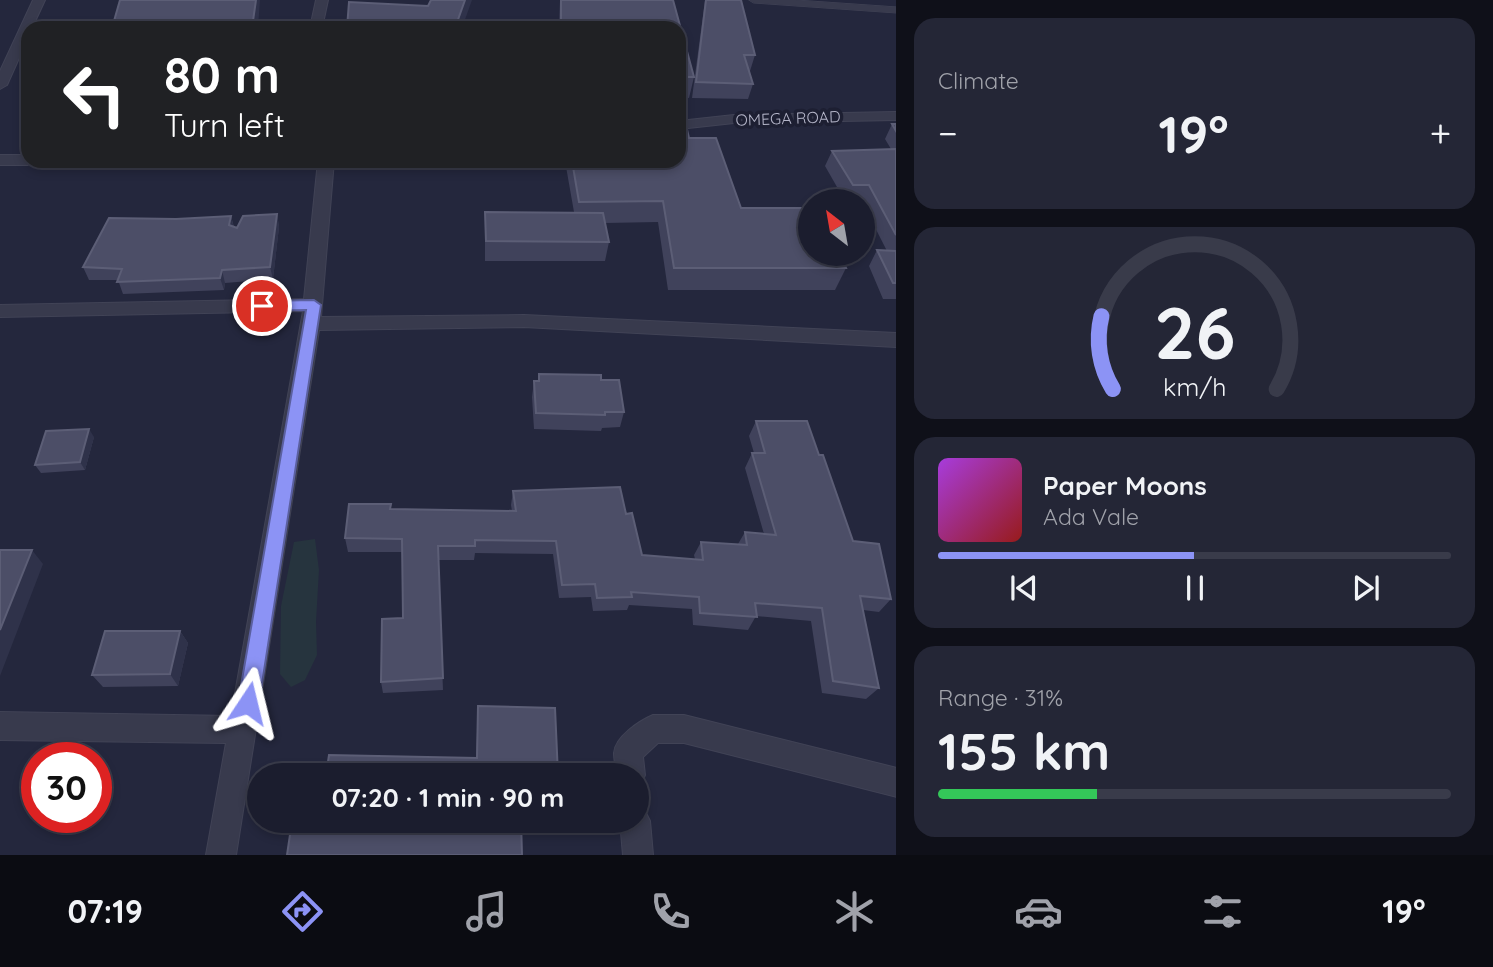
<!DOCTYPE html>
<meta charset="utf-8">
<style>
body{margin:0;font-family:Quicksand,sans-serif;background:#242636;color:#f1f3f6;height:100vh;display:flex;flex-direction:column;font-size:26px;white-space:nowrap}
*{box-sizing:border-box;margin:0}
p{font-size:23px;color:#a0a2aa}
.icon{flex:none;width:38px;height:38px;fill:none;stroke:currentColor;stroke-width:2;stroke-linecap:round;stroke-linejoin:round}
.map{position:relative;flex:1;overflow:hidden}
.side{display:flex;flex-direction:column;gap:18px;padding:18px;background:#0f1019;width:597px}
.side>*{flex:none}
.banner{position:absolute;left:21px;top:21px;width:665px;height:147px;border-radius:21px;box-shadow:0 4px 10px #0003,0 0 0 2px #393b4a;background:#202124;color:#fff;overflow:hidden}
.needle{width:46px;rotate:329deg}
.tools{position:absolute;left:798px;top:189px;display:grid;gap:14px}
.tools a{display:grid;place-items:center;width:77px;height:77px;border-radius:50%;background:#1b1d2e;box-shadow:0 4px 10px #0003,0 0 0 2px #393b4a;font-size:35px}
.speed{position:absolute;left:21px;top:742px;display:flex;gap:14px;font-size:35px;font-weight:700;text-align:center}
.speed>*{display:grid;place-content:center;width:91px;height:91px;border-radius:50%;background:#1b1d2e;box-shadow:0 4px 10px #0003,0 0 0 2px #393b4a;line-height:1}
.speed .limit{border:10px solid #d22;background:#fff;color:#111}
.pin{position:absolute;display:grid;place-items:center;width:60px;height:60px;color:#fff;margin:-30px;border:4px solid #fff;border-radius:50%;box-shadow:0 2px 7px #0007}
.me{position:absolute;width:77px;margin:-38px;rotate:10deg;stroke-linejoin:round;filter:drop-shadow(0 0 5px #0008)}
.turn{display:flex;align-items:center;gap:24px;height:147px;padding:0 28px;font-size:32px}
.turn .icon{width:91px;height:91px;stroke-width:2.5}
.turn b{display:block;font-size:49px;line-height:60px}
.big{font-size:52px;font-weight:700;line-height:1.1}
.side .card{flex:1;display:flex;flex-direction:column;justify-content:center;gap:10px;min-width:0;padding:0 24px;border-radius:21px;background:#242636}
.side .dial{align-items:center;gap:0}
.dial svg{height:182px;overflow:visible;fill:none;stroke:#393b4a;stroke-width:7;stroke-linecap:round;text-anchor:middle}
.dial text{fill:#f1f3f6;stroke:none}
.song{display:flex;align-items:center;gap:21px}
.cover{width:84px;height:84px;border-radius:10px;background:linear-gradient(135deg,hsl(280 70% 55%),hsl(0 70% 35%))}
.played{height:7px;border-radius:4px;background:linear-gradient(90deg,#8c93f5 50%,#393b4a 50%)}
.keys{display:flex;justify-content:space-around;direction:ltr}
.heat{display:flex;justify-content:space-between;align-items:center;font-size:38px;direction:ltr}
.charge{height:10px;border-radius:5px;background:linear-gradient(90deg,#34c759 31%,#393b4a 0)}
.trip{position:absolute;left:247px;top:763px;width:402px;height:70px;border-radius:35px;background:#1b1d2e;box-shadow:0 4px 10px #0003,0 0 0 2px #393b4a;font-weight:700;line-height:70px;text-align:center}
.tab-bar{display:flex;height:112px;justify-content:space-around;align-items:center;background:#0b0c12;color:#a0a2aa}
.tab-bar .icon{width:49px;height:49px}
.tab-bar .selected{color:#8c93f5}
.tab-bar b{font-size:32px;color:#f1f3f6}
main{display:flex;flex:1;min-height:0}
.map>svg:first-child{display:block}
.green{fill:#26343e}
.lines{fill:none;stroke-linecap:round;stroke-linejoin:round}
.service-casing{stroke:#414356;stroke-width:1}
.minor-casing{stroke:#414356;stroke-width:2}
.service{fill:#383a4d;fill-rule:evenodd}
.minor{fill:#383a4d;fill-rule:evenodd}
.wall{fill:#40425b}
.shaded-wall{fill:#2f324a}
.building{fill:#4c4e67;stroke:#5c5e76;stroke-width:2}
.route{fill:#8c93f5;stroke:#5b609f;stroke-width:2}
.labels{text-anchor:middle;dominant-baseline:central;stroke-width:7;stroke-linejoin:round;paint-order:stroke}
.far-street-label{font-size:16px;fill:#b4b5c8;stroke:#1d1f32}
</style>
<main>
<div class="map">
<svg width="897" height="855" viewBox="0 0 897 855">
<rect width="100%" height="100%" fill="#24273d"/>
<path class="green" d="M315 539 319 570 316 622 317 655 305 680 291 687 280 674 281 606 294 542Z"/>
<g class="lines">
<defs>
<path id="service" d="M749 0H796L897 7V13L754 3Z"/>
<path id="minor" d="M33 0H45L32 28H28V38L7 85 0 89V71Z
M316 0H328L322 28H310Z
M897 112V120L734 123 679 129V121L734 115Z
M0 155H28V161H35L28 165H0Z
M318 161H334L321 317 524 315 897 333V347L524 327 319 330 236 855H206L226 743 0 740V712L231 716 303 311 0 317V305L304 299Z
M653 715H684L897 768V797L684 743H658L643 757 645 775 641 785 637 787V775H617C616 768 614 760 614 753 615 737 639 721 653 715Z
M637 807 645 811 650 821 653 855H623L620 821H637Z"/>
</defs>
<use href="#service" class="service-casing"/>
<use href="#minor" class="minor-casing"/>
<use href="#service" class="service"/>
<use href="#minor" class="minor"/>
</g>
<path class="wall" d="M560 0H673L694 77 689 98 679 97 689 138 741 208 846 268 835 290H668L658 222 605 223 609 242 605 261H485V212H574L565 161H679V28H559Z
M705 0H741L755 55 750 71H749L753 84 748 99 692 98Z
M892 124H896V299H883L869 266 877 250 887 251 863 204V201H845L825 166 832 151 891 149 885 139Z
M277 214 279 227 273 279 225 283 224 290 123 294 118 280H89L83 267 176 219 231 216 234 227 237 228Z
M539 374 601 380 624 412 620 427 602 428 601 431 534 429 532 397 534 381H538Z
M756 421 819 455 853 541 891 599 879 612 863 610 879 688 866 699 822 693 811 621 756 616 748 630 693 625 692 609 629 605 627 610 593 611 591 597 559 598 553 554 475 553 474 560H438L443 690 383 693 381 682 403 618 402 552H348L345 538 391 509 512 511 511 505 513 491 626 514 642 555 695 559 694 555 701 542 738 544 745 532 764 534 745 468 752 453H754L749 436Z
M94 437 85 470 41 473 35 465Z
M180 631 188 643 178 686 103 687 92 675Z
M478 706 558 775 476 758Z"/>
<path class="shaded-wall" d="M256 0H260L258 28H252Z
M465 0H472L462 28H455Z
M277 214 279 227 273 279 270 267Z
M231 216 234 229 229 225Z
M222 270 225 283 224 290 220 278Z
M89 429 94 437 85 470 80 462Z
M32 550 43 564 0 676V630Z
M180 631 188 643 178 686 170 674Z"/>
<path class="building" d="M120 0H256L252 28H112Z
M431 0H465L455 28H347L349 2 428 6Z
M561 0H673L694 77H679V28H561Z
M706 0H741L755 55H744L753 84 696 82Z
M679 96 689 138H716L741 208H810V254H839L846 268H674L663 201 579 202 572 161H679Z
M892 124H896V131Z
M896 149V235L869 185H853L832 151Z
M485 212 603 213 609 242 486 241Z
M277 214 270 267 222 270 220 278 117 282 122 269 83 267 109 218 176 219 231 216 229 225 237 228 243 216Z
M877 250 896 251V283H893Z
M539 374 601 375V380H619L624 412H605V415L536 413 534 381H539Z
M756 421H807L819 455H823L853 541 879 544 891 599 860 596 879 688 833 681 822 608 755 603 757 617 700 613 699 597 631 592 632 597 597 598 595 584 562 585 556 541 475 540V546H438L443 678 381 682 382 619 403 618 402 539 345 538 349 504H391L390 509 516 511 513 491 620 487 626 514 632 513 642 555 703 560 701 542 747 545 745 532 776 535 752 453H765Z
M89 429 80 462 35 465 46 431Z
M0 550H32L0 630Z
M105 631H180L170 674 92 675Z
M478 706 555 708 558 775H326L329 755 477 758Z
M292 821H521L522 855H287Z"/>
<path class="route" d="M314 300 321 305 259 703 256 710 248 713 241 710 238 703 306 310 262 311 255 306 262 301Z"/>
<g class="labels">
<g class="far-street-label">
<text transform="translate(788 118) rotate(-2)">OMEGA ROAD</text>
</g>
</g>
</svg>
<div class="tools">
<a><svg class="needle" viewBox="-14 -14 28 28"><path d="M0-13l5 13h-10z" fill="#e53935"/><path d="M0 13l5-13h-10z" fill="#a0a2aa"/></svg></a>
</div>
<div class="speed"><div class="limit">30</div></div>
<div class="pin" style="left:262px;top:306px;background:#d93025"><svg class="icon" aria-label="arrive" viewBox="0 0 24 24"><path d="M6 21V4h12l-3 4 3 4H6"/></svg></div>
<svg class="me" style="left:248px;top:703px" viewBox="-20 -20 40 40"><path d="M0-17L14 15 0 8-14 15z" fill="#8c93f5" stroke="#fff" stroke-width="4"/></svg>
<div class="trip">07:20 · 1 min · 90 m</div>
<div class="banner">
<div class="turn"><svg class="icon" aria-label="left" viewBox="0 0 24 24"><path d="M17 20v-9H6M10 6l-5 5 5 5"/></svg><div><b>80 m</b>Turn left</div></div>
</div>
</div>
<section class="side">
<div class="card"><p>Climate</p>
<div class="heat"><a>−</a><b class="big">19°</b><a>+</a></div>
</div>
<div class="card dial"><svg viewBox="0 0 100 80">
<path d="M14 69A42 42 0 1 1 86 69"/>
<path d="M14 69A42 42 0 0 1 9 37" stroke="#8c93f5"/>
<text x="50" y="56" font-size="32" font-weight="700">26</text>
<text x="50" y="72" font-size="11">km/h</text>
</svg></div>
<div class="card">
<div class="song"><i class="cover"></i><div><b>Paper Moons</b><p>Ada Vale</p></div></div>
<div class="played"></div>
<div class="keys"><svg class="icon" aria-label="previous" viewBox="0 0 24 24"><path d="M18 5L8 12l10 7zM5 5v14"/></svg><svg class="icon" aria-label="pause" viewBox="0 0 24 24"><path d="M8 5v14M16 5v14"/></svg><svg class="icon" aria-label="next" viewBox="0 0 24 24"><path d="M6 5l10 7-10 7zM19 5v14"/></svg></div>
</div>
<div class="card"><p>Range · 31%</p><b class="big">155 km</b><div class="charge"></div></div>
</section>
</main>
<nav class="tab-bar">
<b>07:19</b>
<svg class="icon selected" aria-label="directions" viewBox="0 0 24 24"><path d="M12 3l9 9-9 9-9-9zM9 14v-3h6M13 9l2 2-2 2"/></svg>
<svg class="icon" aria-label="music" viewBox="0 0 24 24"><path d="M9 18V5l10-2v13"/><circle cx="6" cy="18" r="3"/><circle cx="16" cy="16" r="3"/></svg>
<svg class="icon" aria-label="phone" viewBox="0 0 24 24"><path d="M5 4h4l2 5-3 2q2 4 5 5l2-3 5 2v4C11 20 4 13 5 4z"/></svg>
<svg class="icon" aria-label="climate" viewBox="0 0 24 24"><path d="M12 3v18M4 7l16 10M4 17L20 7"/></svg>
<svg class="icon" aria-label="car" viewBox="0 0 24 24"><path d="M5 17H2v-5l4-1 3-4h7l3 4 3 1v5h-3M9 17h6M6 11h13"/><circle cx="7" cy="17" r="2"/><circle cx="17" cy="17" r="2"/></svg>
<svg class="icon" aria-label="filters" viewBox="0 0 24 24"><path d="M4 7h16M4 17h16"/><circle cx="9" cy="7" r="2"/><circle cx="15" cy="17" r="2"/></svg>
<b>19°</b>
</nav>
